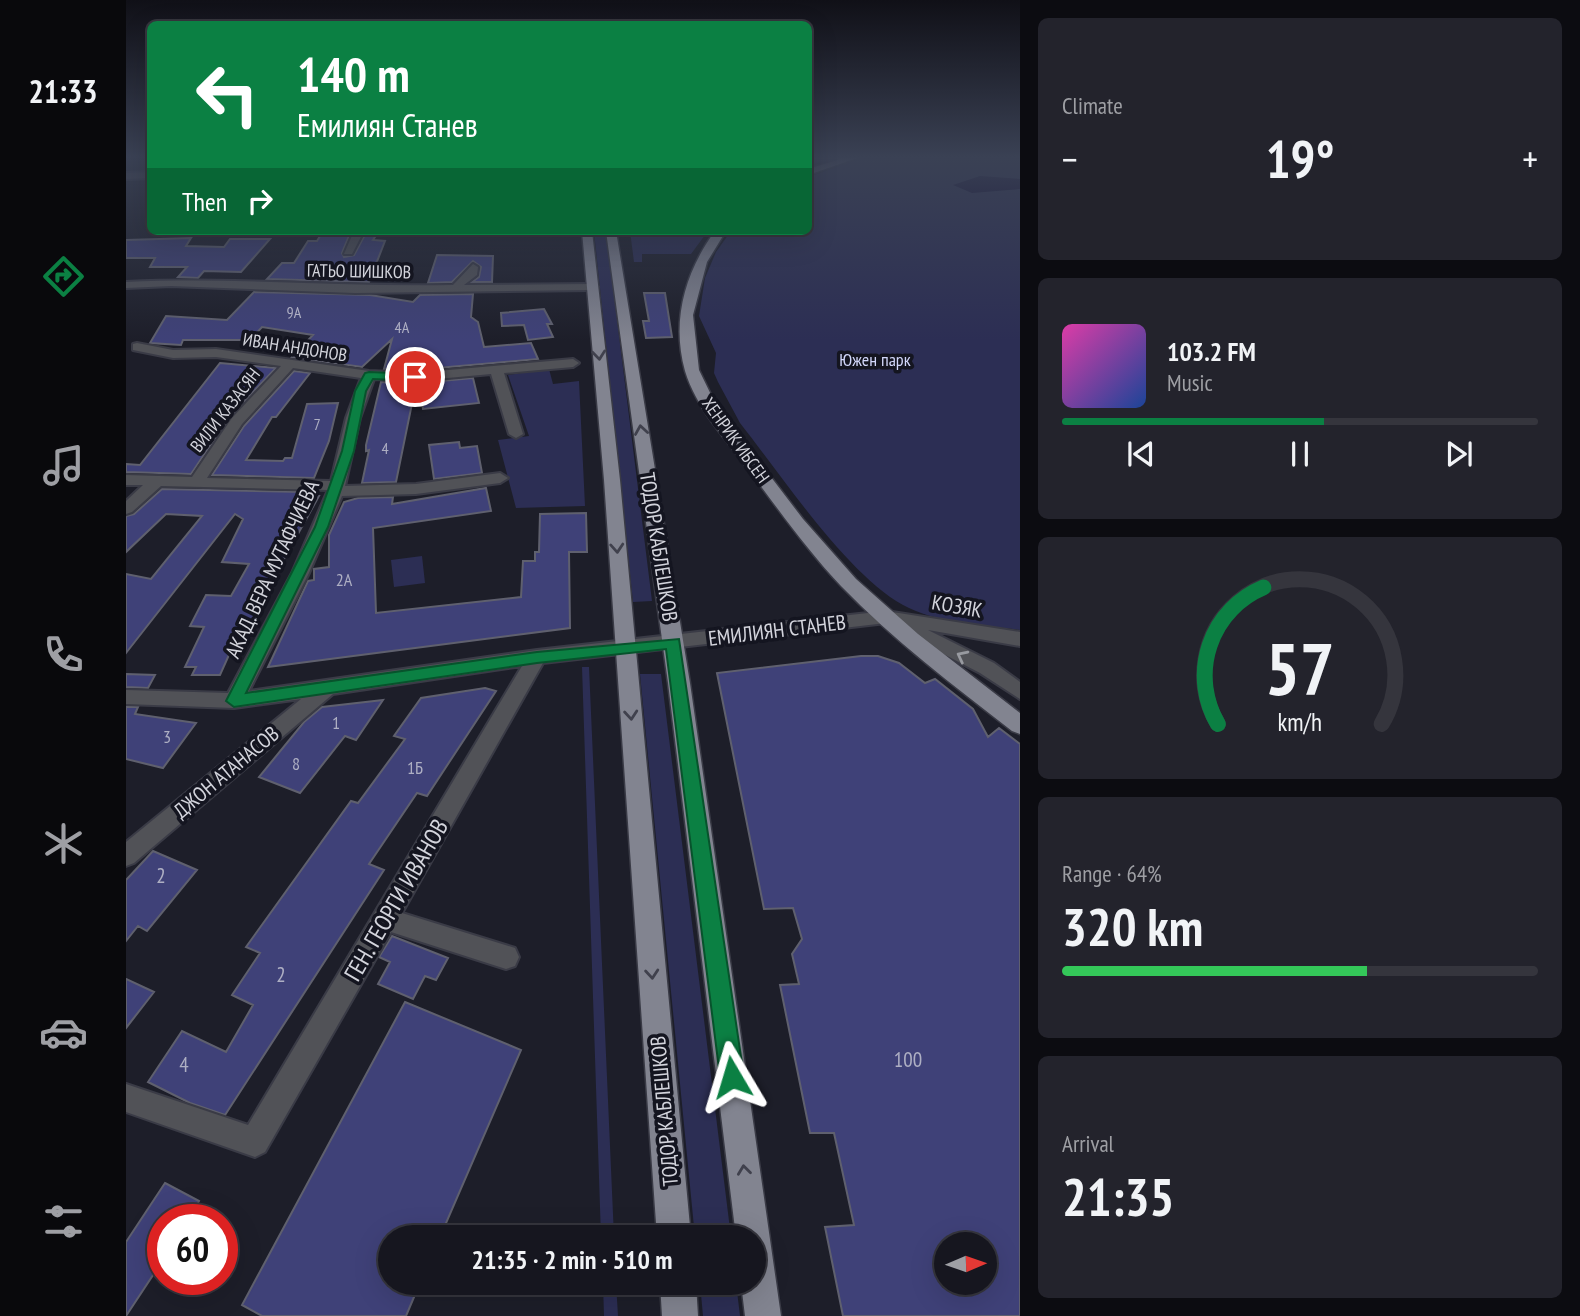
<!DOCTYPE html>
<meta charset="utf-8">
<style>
body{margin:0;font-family:"PT Sans Narrow",sans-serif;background:#23232c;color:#f1f3f6;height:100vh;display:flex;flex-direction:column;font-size:26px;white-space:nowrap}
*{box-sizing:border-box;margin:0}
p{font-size:23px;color:#9e9fa4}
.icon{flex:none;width:38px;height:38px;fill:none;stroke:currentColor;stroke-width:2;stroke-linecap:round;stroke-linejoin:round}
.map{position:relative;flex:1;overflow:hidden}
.panel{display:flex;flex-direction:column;gap:18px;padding:18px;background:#0c0c11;width:560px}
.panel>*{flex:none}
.guide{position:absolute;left:21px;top:21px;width:665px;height:214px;border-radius:10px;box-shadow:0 7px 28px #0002,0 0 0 2px #35353d;background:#0b8043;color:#fff;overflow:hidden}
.needle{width:46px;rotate:88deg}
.controls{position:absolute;left:808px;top:1232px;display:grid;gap:14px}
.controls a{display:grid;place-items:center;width:63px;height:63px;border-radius:50%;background:#16161f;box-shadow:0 7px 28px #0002,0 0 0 2px #35353d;font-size:35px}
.speed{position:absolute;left:21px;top:1204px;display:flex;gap:14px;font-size:35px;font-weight:700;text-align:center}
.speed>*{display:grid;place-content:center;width:91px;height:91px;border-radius:50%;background:#16161f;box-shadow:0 7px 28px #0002,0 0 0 2px #35353d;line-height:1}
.speed .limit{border:10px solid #d22;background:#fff;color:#111}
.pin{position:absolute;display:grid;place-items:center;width:60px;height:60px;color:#fff;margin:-30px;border:4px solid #fff;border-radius:50%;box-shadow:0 2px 7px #0007}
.me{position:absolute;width:77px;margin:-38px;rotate:353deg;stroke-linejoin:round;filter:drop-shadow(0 0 5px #0008)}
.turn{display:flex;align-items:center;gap:24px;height:147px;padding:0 35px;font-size:32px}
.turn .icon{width:91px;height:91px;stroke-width:2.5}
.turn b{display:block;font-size:49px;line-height:60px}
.then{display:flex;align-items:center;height:66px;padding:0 35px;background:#0003;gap:14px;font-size:26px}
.big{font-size:52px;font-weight:700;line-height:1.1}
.panel .tile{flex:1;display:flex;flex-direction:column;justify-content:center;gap:10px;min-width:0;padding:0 24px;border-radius:10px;background:#23232c}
.panel .dial{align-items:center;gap:0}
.dial svg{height:182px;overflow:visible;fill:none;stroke:#35353d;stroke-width:7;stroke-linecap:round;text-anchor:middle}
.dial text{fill:#f1f3f6;stroke:none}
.song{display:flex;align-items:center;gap:21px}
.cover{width:84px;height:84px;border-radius:10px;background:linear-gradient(135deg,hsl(320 70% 55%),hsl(220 70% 35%))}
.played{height:7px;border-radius:4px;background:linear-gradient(90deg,#0b8043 55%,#35353d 55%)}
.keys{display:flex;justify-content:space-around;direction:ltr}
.heat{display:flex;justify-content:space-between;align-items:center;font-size:38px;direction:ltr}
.charge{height:10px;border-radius:5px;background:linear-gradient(90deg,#34c759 64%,#35353d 0)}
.trip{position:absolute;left:252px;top:1225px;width:388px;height:70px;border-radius:35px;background:#16161f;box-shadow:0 7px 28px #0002,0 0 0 2px #35353d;font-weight:700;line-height:70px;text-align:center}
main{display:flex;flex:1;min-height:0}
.tabs{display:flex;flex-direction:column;width:126px;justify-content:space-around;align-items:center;background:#09090c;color:#9e9fa4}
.tabs .icon{width:49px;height:49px}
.tabs .active{color:#0b8043}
.tabs b{font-size:32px;color:#f1f3f6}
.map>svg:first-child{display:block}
.green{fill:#2c2e54}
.water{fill:#08002f}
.building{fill:#3f4178;stroke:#5f606e;stroke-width:2;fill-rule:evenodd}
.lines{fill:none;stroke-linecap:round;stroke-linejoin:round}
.minor-casing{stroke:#3a3b46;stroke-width:4}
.major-casing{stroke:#3a3b46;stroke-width:3}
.minor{fill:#515257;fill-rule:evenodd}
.major{fill:#828490;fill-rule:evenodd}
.oneway{stroke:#40414d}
.oneway2{stroke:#989aa0}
.route{fill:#0b8043;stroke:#07532c;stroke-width:2}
.labels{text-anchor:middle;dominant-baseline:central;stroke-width:7;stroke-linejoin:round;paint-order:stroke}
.far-number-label{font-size:16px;fill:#aeafc3}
.far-street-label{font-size:18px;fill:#d3d4dc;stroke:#141520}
.far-park-label{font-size:18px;fill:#d2d7fa;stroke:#141520}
.number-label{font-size:18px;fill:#aeafc3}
.street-label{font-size:21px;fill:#d3d4dc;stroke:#141520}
.near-number-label{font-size:21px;fill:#aeafc3}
.near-street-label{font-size:24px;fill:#d3d4dc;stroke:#141520}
</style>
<main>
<nav class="tabs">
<b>21:33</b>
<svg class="icon active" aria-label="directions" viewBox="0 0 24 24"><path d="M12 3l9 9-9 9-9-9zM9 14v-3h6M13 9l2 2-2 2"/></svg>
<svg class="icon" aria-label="music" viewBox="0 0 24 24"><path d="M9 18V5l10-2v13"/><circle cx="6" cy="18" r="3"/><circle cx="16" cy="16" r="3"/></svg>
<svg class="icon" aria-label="phone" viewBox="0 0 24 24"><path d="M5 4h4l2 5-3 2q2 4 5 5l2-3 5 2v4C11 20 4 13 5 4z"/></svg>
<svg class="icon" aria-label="climate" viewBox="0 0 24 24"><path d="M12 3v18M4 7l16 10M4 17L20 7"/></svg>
<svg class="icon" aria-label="car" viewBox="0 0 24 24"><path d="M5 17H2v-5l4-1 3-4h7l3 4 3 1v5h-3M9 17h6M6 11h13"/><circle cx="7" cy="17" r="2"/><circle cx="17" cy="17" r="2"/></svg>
<svg class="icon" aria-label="filters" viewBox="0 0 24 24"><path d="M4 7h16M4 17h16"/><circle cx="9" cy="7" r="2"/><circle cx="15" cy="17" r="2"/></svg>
</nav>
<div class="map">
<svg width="894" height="1316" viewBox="0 0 894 1316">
<rect width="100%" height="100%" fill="#1d1e29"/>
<path class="green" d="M737 157H894V630C858 625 817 624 783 608 725 581 656 476 614 423L592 382 588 373 590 353 573 316 579 278 590 252 605 231H682L683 177Z
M468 231H480L526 601 507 602Z
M504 231H582L565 254H516V262H508Z
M423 369 427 384 453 381 459 506 390 508 372 440 403 436 382 375Z
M296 556 299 583 268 587 265 560Z
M456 667H463L488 1237H475Z
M514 674H535L605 1237H569Z
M477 1283H490L492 1316H478Z
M574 1283H610L614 1316H577Z"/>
<path class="water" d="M854 176 894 179V189L846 193 827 185Z"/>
<path class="building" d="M197 231H225L216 253 218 257 228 255 241 231H253L247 240 259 241 243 282 141 279 156 263H168L182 241H191Z
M65 238 60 246 98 247 104 239H144L115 272 78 271 72 278 52 277 61 267H24L29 258H0V240Z
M311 255 367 256 366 282H346L353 277 355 267 347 261 326 282 302 283Z
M128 292 244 295 287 302 294 295 347 294 345 317 352 322 358 347 405 343 412 359 289 370 258 369 266 339 236 367 166 357 187 335 136 327 124 340H57L55 345 24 343 40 316 101 320Z
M518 293H539L546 337 520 338 517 321H523Z
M418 309 426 324H421L427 337 402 340 398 325 376 326 375 313Z
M94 363 150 368 104 416 65 474 0 472V464L14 465Z
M168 371 184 373 150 417H146L120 460 157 461 159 458H166L181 404 212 403 203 441 188 478 86 475 118 426Z
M347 378 353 403 297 409 293 383Z
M255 382 290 384 270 482 236 483 243 450 240 451V445Z
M333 442 334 448 351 446 356 473 308 479 303 445Z
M360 488 365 511 247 528 250 613 395 597 397 561H409V552H413L414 514 460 513 461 552H443L444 628 142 667 182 581 188 580V569L203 567V535L218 502 232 498 267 497 266 504Z
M36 489 182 492 180 495 193 496 148 577 126 628H115L94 675H66L70 667H59L78 627 64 626 80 595 105 596 123 564 96 562 117 519 109 514 0 653V574L25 579 76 516 40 514 0 552V516L8 514Z
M735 656H752L773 663 799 683 809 679 847 709 862 737 873 728 894 744V1316H717L699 1227 728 1225 708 1133H684L654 985 673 984 666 954 676 939 667 908 638 909 591 673ZM821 1244H859V1283H821Z
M0 674 29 675 22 688 0 687Z
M359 688 370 691 301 796 291 793 243 864 258 870 99 1115 64 1103 22 1082 56 1031 100 1052 127 1005 106 995 134 953 120 947 225 801 232 803 279 739 268 736 295 698Z
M257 700 230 740 219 736 174 793 133 777 178 722 196 707Z
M0 707H12L9 714 70 723 37 768 0 759Z
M27 851 71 870 21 931 12 926 0 941V880Z
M266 936 322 958 310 980 299 976 287 999 252 984 264 962 253 957Z
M0 979 28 992 0 1028Z
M279 1002 395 1050 314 1237H264V1283H294L280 1316H136L116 1305Z
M39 1183 73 1201 62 1220H37V1260L0 1316V1242Z"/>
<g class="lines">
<defs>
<path id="minor" d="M682 157H719L723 160 719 163 682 160Z
M24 172V178L0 179V173Z
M228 231H238L226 254H218Z
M347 264 352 267 351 275 338 285 466 284 472 287 466 290 229 293 45 286 0 288V282C109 277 218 287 327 285Z
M11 343 47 350 90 349 243 371 289 373 447 359 453 363 447 367 378 373 397 434 390 438 383 434 365 374 289 381 248 379 234 418 219 486 290 484 374 473 382 478 374 483 290 494 216 496 183 573 123 691 411 650 760 611 894 632V646L802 630 868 663 894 682V699L854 673 773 631 772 625 760 623 417 663 276 913 389 948 393 957 389 966 380 969 265 932 139 1152 129 1157 0 1112V1084L122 1125 396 666 207 694 8 863 0 866V842L175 699 108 708 0 704V690L102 693 166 573 202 490 35 486 6 512 0 514V501L17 485H0V475L66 477 106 418 155 366 90 357 47 358 7 350V344ZM167 368 235 378 220 418 205 481 81 478 116 424Z"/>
<path id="major" d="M721 157H734L682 175V169Z
M456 231H466L494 480 565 1237H531L478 480Z
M480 231H490L564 683 655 1316H619L615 1283H628V1237H610L542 683Z
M589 231H600L581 262 567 315 573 370 590 405 677 519 730 579 792 634 894 713V734L886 731C827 685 767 640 715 586 680 549 650 506 619 465 597 436 570 407 559 371 545 321 559 272 589 231Z
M534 1283H570L572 1316H536Z"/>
</defs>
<use href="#minor" class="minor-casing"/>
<use href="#major" class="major-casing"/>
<use href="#minor" class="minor"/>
<use href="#major" class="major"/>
</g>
<defs><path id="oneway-chevron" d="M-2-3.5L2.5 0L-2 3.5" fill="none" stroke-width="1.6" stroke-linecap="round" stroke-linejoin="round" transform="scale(1.75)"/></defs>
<g class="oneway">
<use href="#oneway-chevron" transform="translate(473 355) rotate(84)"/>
<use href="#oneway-chevron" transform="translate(515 430) rotate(-99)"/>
<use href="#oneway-chevron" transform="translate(491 548) rotate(86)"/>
<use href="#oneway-chevron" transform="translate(505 715) rotate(85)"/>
<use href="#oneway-chevron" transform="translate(526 974) rotate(85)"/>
<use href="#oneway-chevron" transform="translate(618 1170) rotate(-97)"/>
</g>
<use class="oneway2" href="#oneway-chevron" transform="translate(836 656) rotate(-153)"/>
<linearGradient id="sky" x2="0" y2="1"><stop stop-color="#101017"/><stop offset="0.46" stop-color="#3a4154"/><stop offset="1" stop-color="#3a4154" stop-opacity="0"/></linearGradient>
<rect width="894" height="341" fill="url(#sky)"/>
<path class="route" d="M243 372 289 374 295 377 289 381 247 379 240 391 228 451 202 527 120 693 411 652 553 639 618 1077 614 1086 606 1089 598 1086 594 1077 540 649 411 663 108 707 100 701 189 527 216 451 229 391 239 373Z"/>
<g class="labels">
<g class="far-number-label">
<text x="168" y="312">9А</text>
<text x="276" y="327">4А</text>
<text x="191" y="424">7</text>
<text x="259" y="448">4</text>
</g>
<g class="far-street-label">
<text transform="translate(233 271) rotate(1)">ГАТЬО ШИШКОВ</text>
<text transform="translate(169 347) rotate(9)">ИВАН АНДОНОВ</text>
<text transform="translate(99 410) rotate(-52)">ВИЛИ КАЗАСЯН</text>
<text transform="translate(610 440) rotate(54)">ХЕНРИК ИБСЕН</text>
</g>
<g class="far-park-label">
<text x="749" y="359">Южен парк</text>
</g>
<g class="number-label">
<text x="218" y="579">2А</text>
<text x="210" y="722">1</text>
<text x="41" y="736">3</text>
<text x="170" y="763">8</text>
<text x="289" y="767">1Б</text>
</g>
<g class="street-label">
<text transform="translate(533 547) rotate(81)">ТОДОР КАБЛЕШКОВ</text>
<text transform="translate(146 569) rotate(-65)">АКАД. ВЕРА МУТАФЧИЕВА</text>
<text transform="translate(831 606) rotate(10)">КОЗЯК</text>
<text transform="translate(651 630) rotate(-7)">ЕМИЛИЯН СТАНЕВ</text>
<text transform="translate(100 772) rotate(-40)">ДЖОН АТАНАСОВ</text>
<text transform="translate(538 1111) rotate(-95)">ТОДОР КАБЛЕШКОВ</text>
</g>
<g class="near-number-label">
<text x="35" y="875">2</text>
<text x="155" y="974">2</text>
<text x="782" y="1059">100</text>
<text x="58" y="1064">4</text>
</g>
<g class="near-street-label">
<text transform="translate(270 900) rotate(-60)">ГЕН. ГЕОРГИ ИВАНОВ</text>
</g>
</g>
</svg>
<div class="controls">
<a><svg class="needle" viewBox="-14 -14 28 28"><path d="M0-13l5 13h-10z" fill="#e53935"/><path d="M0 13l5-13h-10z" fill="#9e9fa4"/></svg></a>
</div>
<div class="speed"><div class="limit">60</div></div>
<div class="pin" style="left:289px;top:377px;background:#d93025"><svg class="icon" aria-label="arrive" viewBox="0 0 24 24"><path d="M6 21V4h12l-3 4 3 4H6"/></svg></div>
<svg class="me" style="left:606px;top:1077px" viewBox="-20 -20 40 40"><path d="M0-17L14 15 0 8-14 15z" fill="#0b8043" stroke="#fff" stroke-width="4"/></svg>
<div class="trip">21:35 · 2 min · 510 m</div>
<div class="guide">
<div class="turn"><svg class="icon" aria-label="left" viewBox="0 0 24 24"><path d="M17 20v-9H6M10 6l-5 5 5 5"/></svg><div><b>140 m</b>Емилиян Станев</div></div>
<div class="then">Then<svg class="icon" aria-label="right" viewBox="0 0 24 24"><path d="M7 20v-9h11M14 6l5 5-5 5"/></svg></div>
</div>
</div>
<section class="panel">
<div class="tile"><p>Climate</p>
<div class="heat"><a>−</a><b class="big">19°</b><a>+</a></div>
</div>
<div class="tile">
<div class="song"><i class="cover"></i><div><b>103.2 FM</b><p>Music</p></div></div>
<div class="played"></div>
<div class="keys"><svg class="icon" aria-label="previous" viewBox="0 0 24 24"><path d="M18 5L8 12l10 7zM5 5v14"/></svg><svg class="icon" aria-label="pause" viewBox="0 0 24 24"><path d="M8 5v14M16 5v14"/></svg><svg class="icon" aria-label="next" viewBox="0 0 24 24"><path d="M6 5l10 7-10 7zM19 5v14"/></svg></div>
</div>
<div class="tile dial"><svg viewBox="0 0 100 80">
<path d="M14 69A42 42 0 1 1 86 69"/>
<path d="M14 69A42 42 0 0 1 34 9" stroke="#0b8043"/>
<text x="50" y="56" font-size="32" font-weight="700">57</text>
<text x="50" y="72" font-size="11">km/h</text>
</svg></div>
<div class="tile"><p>Range · 64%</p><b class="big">320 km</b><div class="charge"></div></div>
<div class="tile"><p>Arrival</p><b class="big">21:35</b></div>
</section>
</main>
